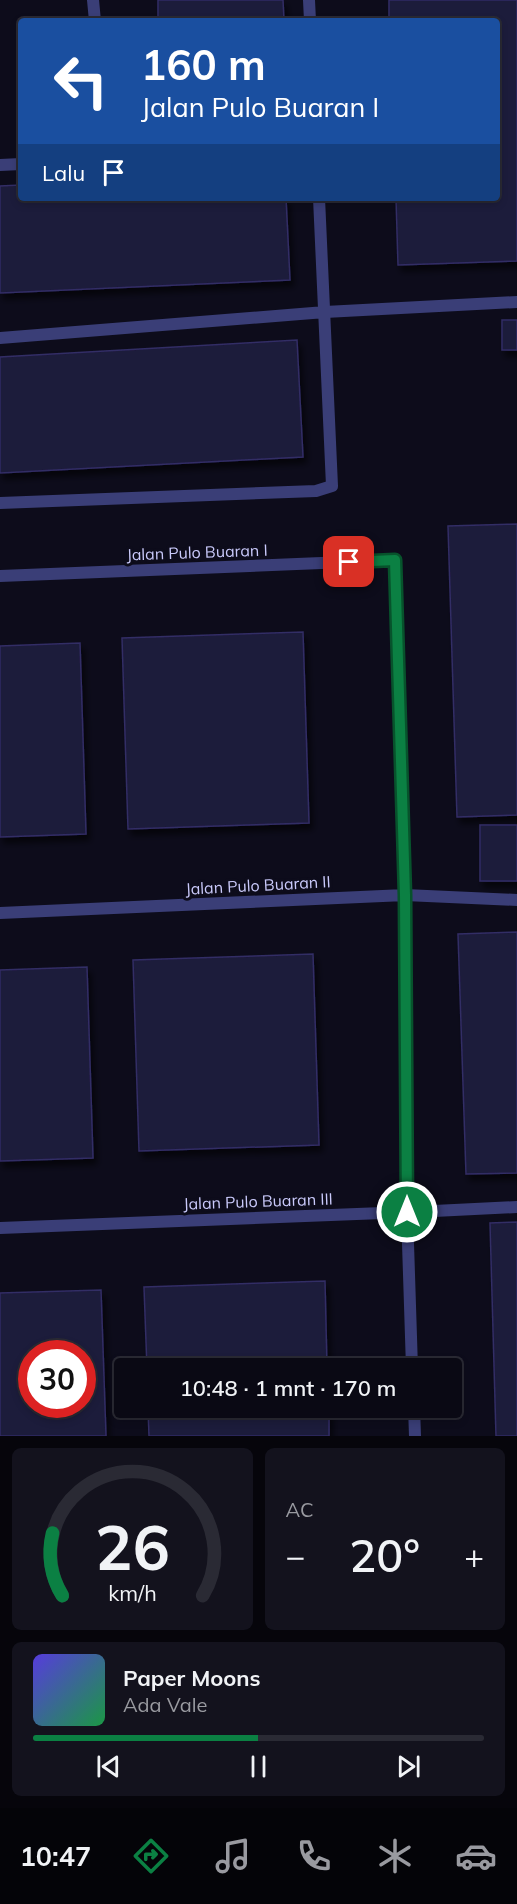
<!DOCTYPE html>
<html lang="id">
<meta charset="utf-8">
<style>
body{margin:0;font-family:Mulish,sans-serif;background:#13121d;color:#f1f3f6;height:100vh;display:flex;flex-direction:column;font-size:22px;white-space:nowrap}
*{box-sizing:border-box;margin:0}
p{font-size:20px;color:#999aa0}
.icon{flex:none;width:33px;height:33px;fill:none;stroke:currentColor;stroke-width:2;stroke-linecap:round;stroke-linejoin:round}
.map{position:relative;height:1436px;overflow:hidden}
.details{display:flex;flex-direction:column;gap:12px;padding:12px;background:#06050b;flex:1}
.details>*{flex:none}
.banner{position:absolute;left:18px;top:18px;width:482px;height:183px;border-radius:6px;box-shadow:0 3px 9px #0003,0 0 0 2px #2a2a34;background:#1a4fa0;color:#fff;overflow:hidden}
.speed{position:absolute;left:18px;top:1340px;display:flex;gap:12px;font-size:30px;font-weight:700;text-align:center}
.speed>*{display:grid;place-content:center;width:78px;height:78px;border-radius:50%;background:#0a0914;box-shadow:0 3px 9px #0003,0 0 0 2px #2a2a34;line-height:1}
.speed .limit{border:9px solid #d22;background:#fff;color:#111}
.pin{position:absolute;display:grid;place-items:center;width:51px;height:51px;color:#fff;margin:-26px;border-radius:12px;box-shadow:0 3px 9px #0006}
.me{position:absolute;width:66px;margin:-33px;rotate:0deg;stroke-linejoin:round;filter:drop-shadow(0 0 4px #0008)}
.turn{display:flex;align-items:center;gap:21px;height:126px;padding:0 24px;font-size:27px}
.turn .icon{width:78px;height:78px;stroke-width:2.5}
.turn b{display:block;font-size:42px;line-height:51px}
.then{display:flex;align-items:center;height:57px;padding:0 24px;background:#0003;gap:12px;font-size:22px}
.big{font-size:45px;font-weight:600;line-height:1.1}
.details .tile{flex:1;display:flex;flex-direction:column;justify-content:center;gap:9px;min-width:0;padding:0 21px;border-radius:9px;background:#13121d}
.details .dial{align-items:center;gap:0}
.dial svg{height:156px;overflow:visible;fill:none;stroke:#2a2a34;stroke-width:7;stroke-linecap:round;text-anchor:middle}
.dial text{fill:#f1f3f6;stroke:none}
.song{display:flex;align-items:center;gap:18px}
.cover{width:72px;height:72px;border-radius:9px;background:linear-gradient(135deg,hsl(250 70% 55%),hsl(140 70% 35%))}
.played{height:6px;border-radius:3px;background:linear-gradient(90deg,#0b8043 50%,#2a2a34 50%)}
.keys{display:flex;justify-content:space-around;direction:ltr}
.heat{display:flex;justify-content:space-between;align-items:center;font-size:33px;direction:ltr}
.details .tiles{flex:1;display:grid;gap:12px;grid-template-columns:1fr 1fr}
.tile:last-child{grid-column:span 2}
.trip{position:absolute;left:114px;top:1358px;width:348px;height:60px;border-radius:6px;background:#0a0914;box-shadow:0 3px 9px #0003,0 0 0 2px #2a2a34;font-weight:600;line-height:60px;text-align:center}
.tabs{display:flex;height:96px;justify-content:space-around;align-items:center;background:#040408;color:#999aa0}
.tabs .icon{width:42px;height:42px}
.tabs .current{color:#0b8043}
.tabs b{font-size:27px;color:#f1f3f6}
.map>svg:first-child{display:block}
.building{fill:#1d1a3b;stroke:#322d65;stroke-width:1.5;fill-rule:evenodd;filter:url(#shadow)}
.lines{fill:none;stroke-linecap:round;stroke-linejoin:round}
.service{stroke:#3a3e77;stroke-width:12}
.minor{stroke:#3a3e77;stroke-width:12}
.route-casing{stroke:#07532c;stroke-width:15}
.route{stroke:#0b8043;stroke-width:10}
.labels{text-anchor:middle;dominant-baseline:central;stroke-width:6;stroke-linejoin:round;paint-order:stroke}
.street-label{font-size:16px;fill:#cacafb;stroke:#0d0c1b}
</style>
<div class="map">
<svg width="517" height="1436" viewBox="0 0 517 1436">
<defs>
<filter id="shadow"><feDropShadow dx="3.5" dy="6" stdDeviation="3" flood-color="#0009"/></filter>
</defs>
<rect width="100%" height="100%" fill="#0d0c1b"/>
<path class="building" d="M158 0H283L284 21H158Z
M389 0H517V261L398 265 396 198H496V21H389Z
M21 185V198H286L290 280 0 293V186Z
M502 320H517V350H502Z
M297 340 303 457 0 473V357Z
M517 524V815L457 817 448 526Z
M303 632 309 823 128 829 122 638Z
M80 643 86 834 0 837V646Z
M480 825H517V881H480Z
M517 932V1173L466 1174 458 934Z
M313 954 319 1145 139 1151 133 960Z
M87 967 93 1158 0 1161V970Z
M517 1222V1436H496L490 1223Z
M325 1281 327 1368H147L144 1287Z
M101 1290 106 1436H0V1293ZM32 1353H82V1404H32Z
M148 1407H329V1436H149Z"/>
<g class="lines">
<path class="service" d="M93 0 95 21
M309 0 310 21
M0 165 21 164
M0 338 325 312 517 302
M0 503 316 491 332 486 319 198
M405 895 517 900
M434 1211 517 1207"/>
<path class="minor" d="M0 576 395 560 405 895 407 1212 412 1368
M0 913 405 895
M0 1228 434 1211
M414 1407 415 1436"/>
</g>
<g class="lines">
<defs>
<path id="route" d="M349 562 395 560 405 895 407 1212"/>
</defs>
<use href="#route" class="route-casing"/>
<use href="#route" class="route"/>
</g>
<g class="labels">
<g class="street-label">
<text transform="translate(197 552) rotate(-2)">Jalan Pulo Buaran I</text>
<text transform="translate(258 885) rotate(-3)">Jalan Pulo Buaran II</text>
<text transform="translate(258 1201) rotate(-2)">Jalan Pulo Buaran III</text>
</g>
</g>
</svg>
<div class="speed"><div class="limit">30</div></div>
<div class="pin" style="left:349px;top:562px;background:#d93025"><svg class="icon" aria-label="arrive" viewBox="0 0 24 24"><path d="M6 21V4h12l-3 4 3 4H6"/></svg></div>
<svg class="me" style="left:407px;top:1212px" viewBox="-20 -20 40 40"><circle r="17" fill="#0b8043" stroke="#fff" stroke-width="3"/><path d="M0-11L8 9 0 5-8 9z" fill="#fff"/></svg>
<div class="trip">10:48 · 1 mnt · 170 m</div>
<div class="banner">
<div class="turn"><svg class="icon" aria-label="left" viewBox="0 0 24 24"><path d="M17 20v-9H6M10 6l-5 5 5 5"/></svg><div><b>160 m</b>Jalan Pulo Buaran I</div></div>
<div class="then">Lalu<svg class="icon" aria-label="arrive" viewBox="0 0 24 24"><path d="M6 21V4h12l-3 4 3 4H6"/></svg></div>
</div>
</div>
<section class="details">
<div class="tiles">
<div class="tile dial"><svg viewBox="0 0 100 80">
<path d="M14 69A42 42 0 1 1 86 69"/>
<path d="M14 69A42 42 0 0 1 9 37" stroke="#0b8043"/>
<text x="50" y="56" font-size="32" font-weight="700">26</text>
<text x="50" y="72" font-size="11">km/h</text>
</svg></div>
<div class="tile"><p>AC</p>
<div class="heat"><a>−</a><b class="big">20°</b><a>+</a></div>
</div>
<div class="tile">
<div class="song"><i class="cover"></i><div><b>Paper Moons</b><p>Ada Vale</p></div></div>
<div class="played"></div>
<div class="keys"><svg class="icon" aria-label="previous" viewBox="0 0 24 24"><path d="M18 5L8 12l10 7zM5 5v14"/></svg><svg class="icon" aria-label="pause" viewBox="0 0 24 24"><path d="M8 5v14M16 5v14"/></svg><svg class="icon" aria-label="next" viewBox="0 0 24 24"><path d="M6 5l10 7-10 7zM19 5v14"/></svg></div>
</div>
</div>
</section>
<nav class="tabs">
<b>10:47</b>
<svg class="icon current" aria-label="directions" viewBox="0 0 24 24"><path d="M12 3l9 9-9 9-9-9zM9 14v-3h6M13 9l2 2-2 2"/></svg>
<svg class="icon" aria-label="music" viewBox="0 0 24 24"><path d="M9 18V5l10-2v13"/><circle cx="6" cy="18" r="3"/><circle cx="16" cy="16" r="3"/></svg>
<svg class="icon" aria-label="phone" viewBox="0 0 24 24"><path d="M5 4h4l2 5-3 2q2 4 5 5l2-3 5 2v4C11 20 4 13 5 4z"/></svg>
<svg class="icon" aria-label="climate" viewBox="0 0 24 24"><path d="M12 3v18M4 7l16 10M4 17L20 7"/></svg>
<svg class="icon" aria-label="car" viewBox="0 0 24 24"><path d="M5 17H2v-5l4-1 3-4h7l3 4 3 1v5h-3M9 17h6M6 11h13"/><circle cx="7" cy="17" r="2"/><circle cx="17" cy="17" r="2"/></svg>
</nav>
